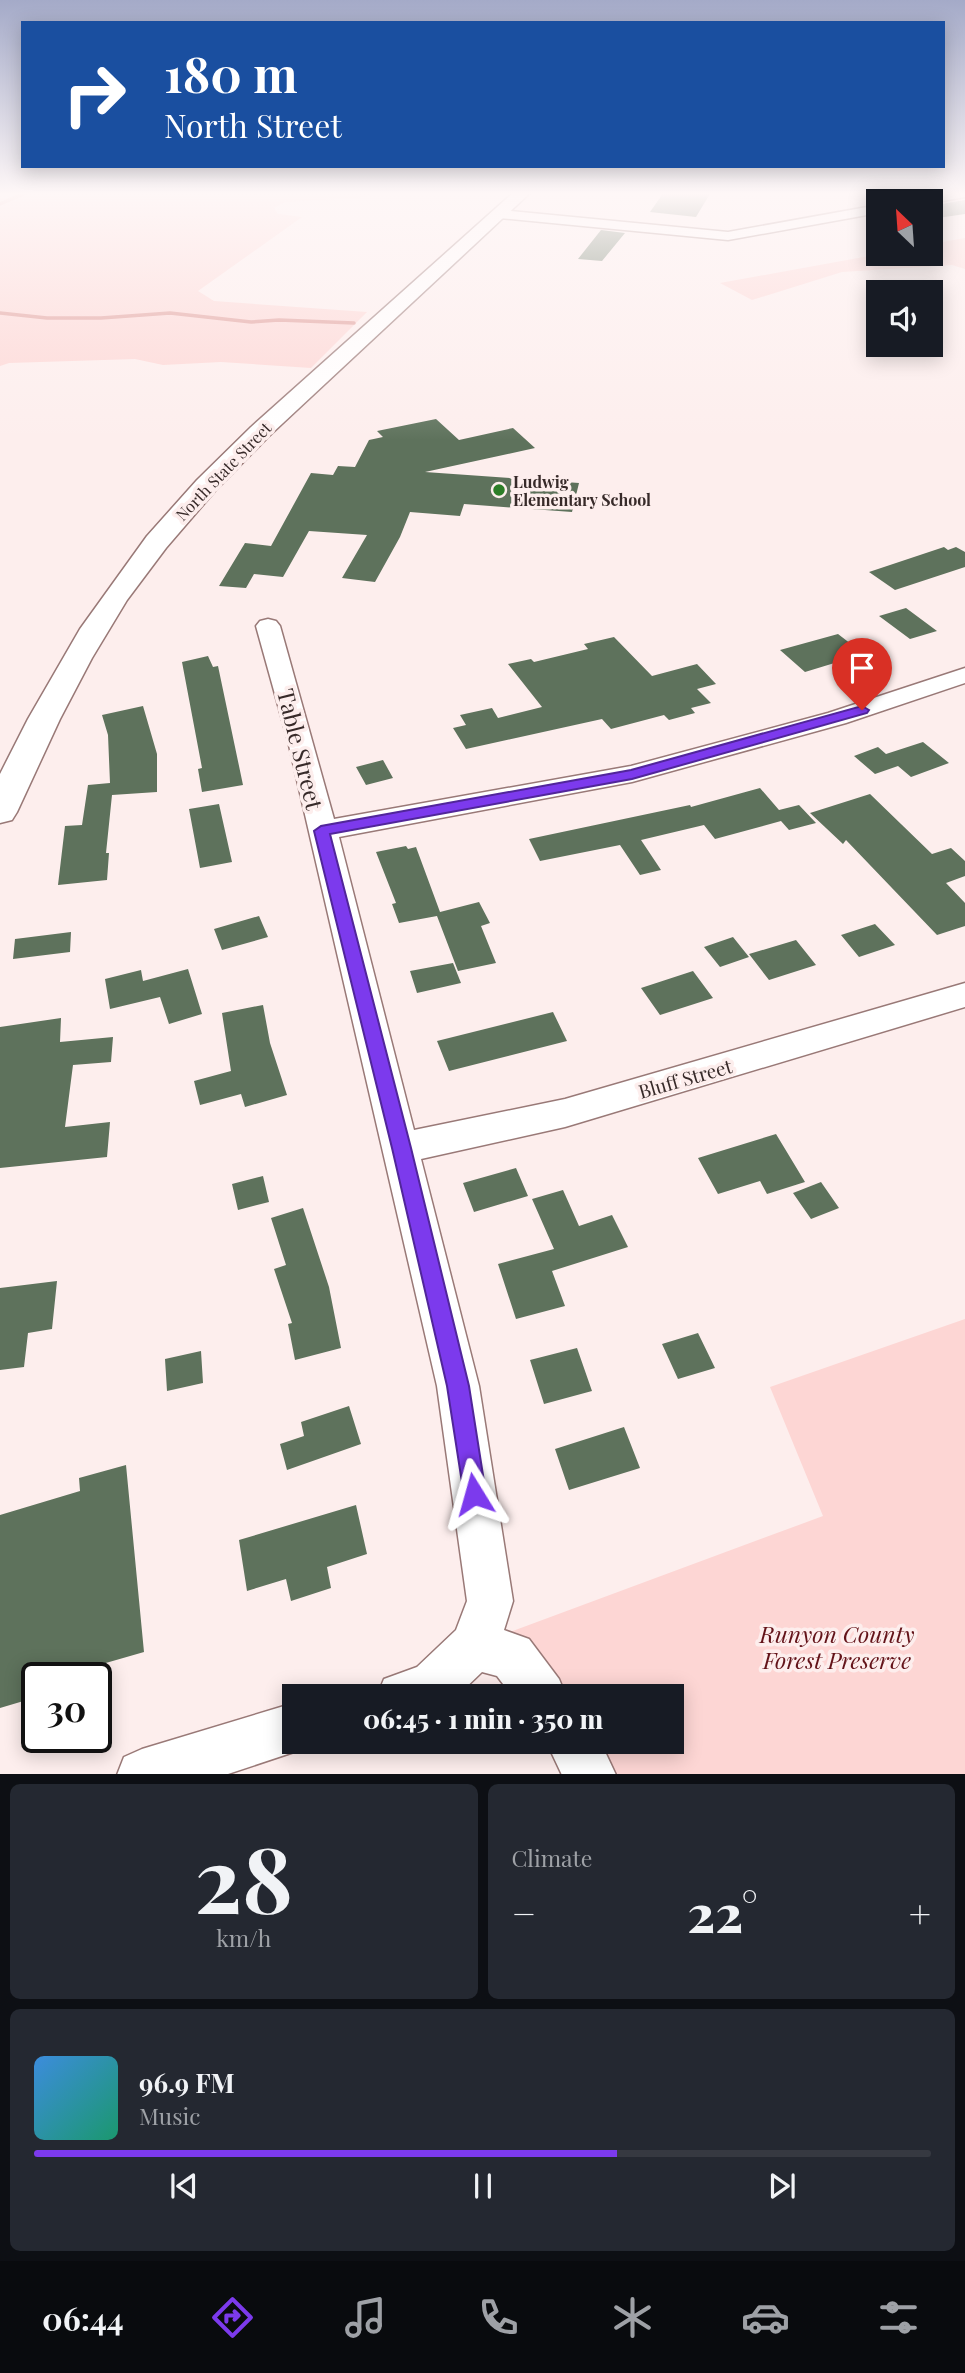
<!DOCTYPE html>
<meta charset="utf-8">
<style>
body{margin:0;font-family:"Playfair Display",serif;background:#242831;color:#f1f3f6;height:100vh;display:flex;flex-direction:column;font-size:26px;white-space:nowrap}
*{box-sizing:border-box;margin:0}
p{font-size:23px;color:#9ea1a6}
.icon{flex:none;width:38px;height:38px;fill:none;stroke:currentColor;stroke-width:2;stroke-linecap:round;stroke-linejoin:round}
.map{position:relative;height:1774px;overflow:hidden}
.side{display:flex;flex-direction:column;gap:10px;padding:10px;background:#0d0f14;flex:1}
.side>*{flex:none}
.top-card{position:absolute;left:21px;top:21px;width:924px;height:147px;border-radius:0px;box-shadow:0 4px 18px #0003;background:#1a4fa0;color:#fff;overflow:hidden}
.needle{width:46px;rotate:335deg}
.tools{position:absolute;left:866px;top:189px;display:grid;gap:14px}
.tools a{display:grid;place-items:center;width:77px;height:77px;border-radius:0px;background:#171b24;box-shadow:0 4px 18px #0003;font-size:35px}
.speed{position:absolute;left:21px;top:1662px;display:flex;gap:14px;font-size:35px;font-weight:700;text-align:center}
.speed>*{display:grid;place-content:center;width:91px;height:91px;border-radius:50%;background:#171b24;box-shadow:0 4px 18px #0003;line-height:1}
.speed .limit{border:4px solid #111;border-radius:10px;background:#fff;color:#111}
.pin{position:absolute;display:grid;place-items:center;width:60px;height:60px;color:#fff;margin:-72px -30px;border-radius:50% 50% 50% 0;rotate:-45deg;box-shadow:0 0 7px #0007}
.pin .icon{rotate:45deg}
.me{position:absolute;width:77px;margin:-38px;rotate:352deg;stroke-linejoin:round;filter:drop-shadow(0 0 5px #0008)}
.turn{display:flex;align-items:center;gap:24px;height:147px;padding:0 28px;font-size:32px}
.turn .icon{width:91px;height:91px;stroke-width:2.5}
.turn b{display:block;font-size:49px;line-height:60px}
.big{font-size:52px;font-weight:800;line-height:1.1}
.side .widget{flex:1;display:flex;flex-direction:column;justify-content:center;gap:10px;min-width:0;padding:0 24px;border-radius:10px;background:#242831}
.side .dial{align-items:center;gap:0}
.dial b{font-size:91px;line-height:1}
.song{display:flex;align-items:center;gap:21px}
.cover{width:84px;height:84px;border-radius:10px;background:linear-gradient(135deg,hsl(210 70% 55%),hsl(160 70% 35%))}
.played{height:7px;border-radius:4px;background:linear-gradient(90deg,#7c3aed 65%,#363941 65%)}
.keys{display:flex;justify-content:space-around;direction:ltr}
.heat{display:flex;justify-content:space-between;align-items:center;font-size:38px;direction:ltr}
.side .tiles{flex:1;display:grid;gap:10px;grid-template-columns:1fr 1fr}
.widget:last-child{grid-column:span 2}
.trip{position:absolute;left:282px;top:1684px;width:402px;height:70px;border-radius:0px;background:#171b24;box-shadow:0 4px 18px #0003;font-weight:800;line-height:70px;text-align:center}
.tabs{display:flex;height:112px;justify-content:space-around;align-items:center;background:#090b0e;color:#9ea1a6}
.tabs .icon{width:49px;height:49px}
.tabs .active{color:#7c3aed}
.tabs b{font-size:32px;color:#f1f3f6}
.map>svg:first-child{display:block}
.green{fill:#fdd6d4}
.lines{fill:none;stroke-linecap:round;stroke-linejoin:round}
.stream{stroke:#df9b97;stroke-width:3.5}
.building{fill:#5e725c}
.minor-casing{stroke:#997977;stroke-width:3}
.major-casing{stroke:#997977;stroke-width:3}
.minor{fill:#fff;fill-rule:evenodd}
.major{fill:#fff;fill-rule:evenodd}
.route{fill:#7c3aed;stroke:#51269a;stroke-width:2}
.poi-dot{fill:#2c7d27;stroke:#fdeeed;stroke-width:2.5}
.labels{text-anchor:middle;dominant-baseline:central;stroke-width:7;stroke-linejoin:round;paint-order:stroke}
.far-street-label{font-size:16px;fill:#372a29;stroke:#fdeeed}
.far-poi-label{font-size:16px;font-weight:bold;fill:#372a29;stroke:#fdeeed;text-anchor:start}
.street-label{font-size:19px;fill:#372a29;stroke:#fdeeed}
.near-street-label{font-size:23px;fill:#372a29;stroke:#fdeeed}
.near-park-label{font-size:23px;font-style:italic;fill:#631319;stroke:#fdeeed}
</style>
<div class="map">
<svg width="965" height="1775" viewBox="0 0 965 1775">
<rect width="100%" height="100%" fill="#fdeeed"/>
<path class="green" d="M13 192H384L357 198 285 202 274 208 278 214 302 217 198 291 214 301 367 312 311 368 221 362 163 365 135 359 9 363 0 366V199L15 197Z
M965 238V269L952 265 842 272 752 300 720 283 880 254H931V244Z
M965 1319V1774H614L590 1741H672V1696H556L510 1632 823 1516 770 1387Z"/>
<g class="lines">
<path class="stream" d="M0 204 28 192
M0 313 47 318H101L170 313 251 322 279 320 354 323"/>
</g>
<path class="building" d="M664 192H711L696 217 650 212Z
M965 200V214L931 219V206Z
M601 230 625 233 602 261 578 259Z
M436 419 459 440 513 428 535 448 425 472 579 483 572 512 464 504 460 516 410 512 400 537 375 582 342 578 367 535 309 531 283 577 254 574 246 588 219 586 245 543 271 546 311 473 333 475 338 466 355 467 369 440 383 437 377 431Z
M944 547 948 550 956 547 965 552V567L895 590 869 572Z
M906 608 937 631 910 639 879 616Z
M838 634 864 654 805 672 780 650Z
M614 637 652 676 697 664 716 684 697 689 711 703 691 708 695 713 669 720 664 715 611 729 602 719 466 749 453 728 466 725 460 715 492 708 498 718 542 707 508 664 531 659 534 662 588 649 584 644Z
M208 656 213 667 218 666 243 785 202 792 198 769 202 768 182 662Z
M143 706 157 754V792L112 795 106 853H109L107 880 58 885 65 826 82 825 88 785 110 783 108 735 102 715Z
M923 742 949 763 911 777 898 766 875 774 854 756 878 747 886 754Z
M383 760 393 778 366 785 356 767Z
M760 788 779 810 799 805 816 823 789 830 781 821 715 839 704 825 641 840 661 870 640 875 620 845 540 861 529 839 690 805 691 807Z
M870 794 932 854 951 848 965 861V876L946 883 965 903V926L937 935 846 840 843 844 810 813Z
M219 804 232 862 200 868 189 809Z
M406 846 408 849 416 847 440 912 479 902 490 923 481 926 496 963 458 971 437 916 399 923 392 904 396 903 376 852Z
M259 916 268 937 222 950 214 929Z
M875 924 895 945 859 957 841 935Z
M71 932 70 952 13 959 15 939Z
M733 937 749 957 720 967 704 947Z
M796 940 816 965 769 980 749 954Z
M453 963 461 983 417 993 410 971Z
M188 969 202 1014 169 1024 160 997 110 1009 105 979 141 970 143 981Z
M693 971 713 998 660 1015 641 988Z
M263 1005 270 1043 287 1095 245 1107 241 1094 200 1105 194 1081 231 1071 222 1013Z
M553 1012 567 1041 449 1071 437 1041Z
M61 1018 60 1042 113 1037 111 1062 73 1065 65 1127 110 1122 107 1157 0 1168V1027Z
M776 1134 805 1182 767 1194 760 1181 718 1194 698 1158Z
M516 1168 528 1196 474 1212 463 1183Z
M263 1176 269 1202 238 1210 232 1184Z
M821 1182 839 1208 811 1219 793 1193Z
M563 1190 579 1226 612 1215 628 1247 552 1271 565 1306 516 1319 498 1264 554 1249 532 1199Z
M303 1208 329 1287 341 1348 295 1360 288 1324 292 1323 274 1269 286 1265 271 1218Z
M57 1281 52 1329 28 1333 24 1367 0 1370V1288Z
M698 1333 715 1368 678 1379 662 1344Z
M577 1348 592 1391 544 1404 530 1360Z
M201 1351 203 1383 167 1391 165 1359Z
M349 1406 361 1444 287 1470 280 1444 304 1436 301 1422Z
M624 1427 640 1468 569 1490 555 1449Z
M126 1465 144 1652 71 1673V1678H37V1697L0 1708V1515L80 1491 79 1478Z
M356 1505 367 1554 327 1567 331 1588 291 1601 286 1579 247 1591 239 1540Z"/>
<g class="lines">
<defs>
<path id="minor" d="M951 192H965V197L931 203 915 201 917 198Z
M878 205V213L728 240 499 218 492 214 499 210 728 232Z
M268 619 276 621 280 626 334 819 631 766 828 713 965 668V683L846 723 632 782 339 837 414 1130 565 1099 965 983V1007L565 1127 421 1159 479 1386 513 1601 504 1630 529 1639 559 1679 566 1696H512L497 1676 482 1672 457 1696H377L384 1679 417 1667 456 1630 467 1601 437 1386 288 741 256 626 260 621Z
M294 1703V1741H313L312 1746 225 1775H117L124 1757 142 1749Z
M546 1741H600L616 1775H562Z"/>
<path id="major" d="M514 192H531L268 437 215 491 166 548 127 600 92 658 60 719 17 812 12 820 0 823V774L28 719 80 629 147 536 197 480 251 427Z"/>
</defs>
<use href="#minor" class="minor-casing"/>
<use href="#major" class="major-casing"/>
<use href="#minor" class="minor"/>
<use href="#major" class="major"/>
</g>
<linearGradient id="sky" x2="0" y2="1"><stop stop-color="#a4aac8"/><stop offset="0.44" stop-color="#fef7f7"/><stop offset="1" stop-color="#fef7f7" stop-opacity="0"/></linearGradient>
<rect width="965" height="440" fill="url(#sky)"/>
<path class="route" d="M862 706 869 710 867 713 632 779 330 834 411 1148 469 1386 486 1494 482 1502 474 1505 465 1502 447 1386 392 1148 314 831 321 826 631 770Z"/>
<circle class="poi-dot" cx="499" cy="490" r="7"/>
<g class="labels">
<g class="far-street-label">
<text transform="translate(223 471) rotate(-46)">North State Street</text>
</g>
<g class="far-poi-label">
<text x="513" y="481">Ludwig<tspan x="513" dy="18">Elementary School</tspan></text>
</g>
<g class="street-label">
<text transform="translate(685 1078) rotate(-16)">Bluff Street</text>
</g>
<g class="near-street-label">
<text transform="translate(301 749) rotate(76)">Table Street</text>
</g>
<g class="near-park-label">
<text x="837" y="1633">Runyon County<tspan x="837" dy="26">Forest Preserve</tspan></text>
</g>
</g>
</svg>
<div class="tools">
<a><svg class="needle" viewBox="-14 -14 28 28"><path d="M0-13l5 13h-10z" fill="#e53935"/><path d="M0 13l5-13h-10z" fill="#9ea1a6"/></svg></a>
<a><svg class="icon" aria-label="sound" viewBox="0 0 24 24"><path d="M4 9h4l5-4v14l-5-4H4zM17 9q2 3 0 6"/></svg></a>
</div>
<div class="speed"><div class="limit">30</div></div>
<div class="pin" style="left:862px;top:710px;background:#d93025"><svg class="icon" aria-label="arrive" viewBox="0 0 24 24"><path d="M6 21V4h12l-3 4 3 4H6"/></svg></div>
<svg class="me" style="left:474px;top:1494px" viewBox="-20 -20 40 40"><path d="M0-17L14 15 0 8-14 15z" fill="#7c3aed" stroke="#fff" stroke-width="4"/></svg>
<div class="trip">06:45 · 1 min · 350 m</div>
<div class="top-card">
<div class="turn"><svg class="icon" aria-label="right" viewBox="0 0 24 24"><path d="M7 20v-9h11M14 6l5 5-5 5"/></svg><div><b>180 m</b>North Street</div></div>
</div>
</div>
<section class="side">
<div class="tiles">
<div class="widget dial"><b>28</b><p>km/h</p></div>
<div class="widget"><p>Climate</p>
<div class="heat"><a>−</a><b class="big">22°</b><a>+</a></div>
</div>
<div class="widget">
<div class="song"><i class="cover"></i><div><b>96.9 FM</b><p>Music</p></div></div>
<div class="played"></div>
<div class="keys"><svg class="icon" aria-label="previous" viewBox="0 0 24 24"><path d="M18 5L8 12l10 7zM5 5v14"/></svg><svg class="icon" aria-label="pause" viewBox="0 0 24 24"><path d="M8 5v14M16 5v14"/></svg><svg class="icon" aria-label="next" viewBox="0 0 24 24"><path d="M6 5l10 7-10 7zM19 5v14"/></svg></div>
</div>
</div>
</section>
<nav class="tabs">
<b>06:44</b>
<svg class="icon active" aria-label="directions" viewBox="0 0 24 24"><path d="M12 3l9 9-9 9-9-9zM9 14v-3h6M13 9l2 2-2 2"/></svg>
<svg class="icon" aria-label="music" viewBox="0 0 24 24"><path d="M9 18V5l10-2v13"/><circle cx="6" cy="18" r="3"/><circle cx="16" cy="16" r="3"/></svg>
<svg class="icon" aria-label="phone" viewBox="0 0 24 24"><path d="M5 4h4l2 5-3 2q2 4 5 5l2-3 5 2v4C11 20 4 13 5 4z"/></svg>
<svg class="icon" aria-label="climate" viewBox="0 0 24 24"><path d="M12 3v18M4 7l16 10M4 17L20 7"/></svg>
<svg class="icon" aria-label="car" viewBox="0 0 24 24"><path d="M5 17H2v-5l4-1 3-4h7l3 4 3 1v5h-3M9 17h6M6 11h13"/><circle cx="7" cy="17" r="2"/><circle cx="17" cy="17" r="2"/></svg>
<svg class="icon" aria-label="filters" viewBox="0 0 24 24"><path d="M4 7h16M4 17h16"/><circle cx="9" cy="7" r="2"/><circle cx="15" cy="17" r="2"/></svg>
</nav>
